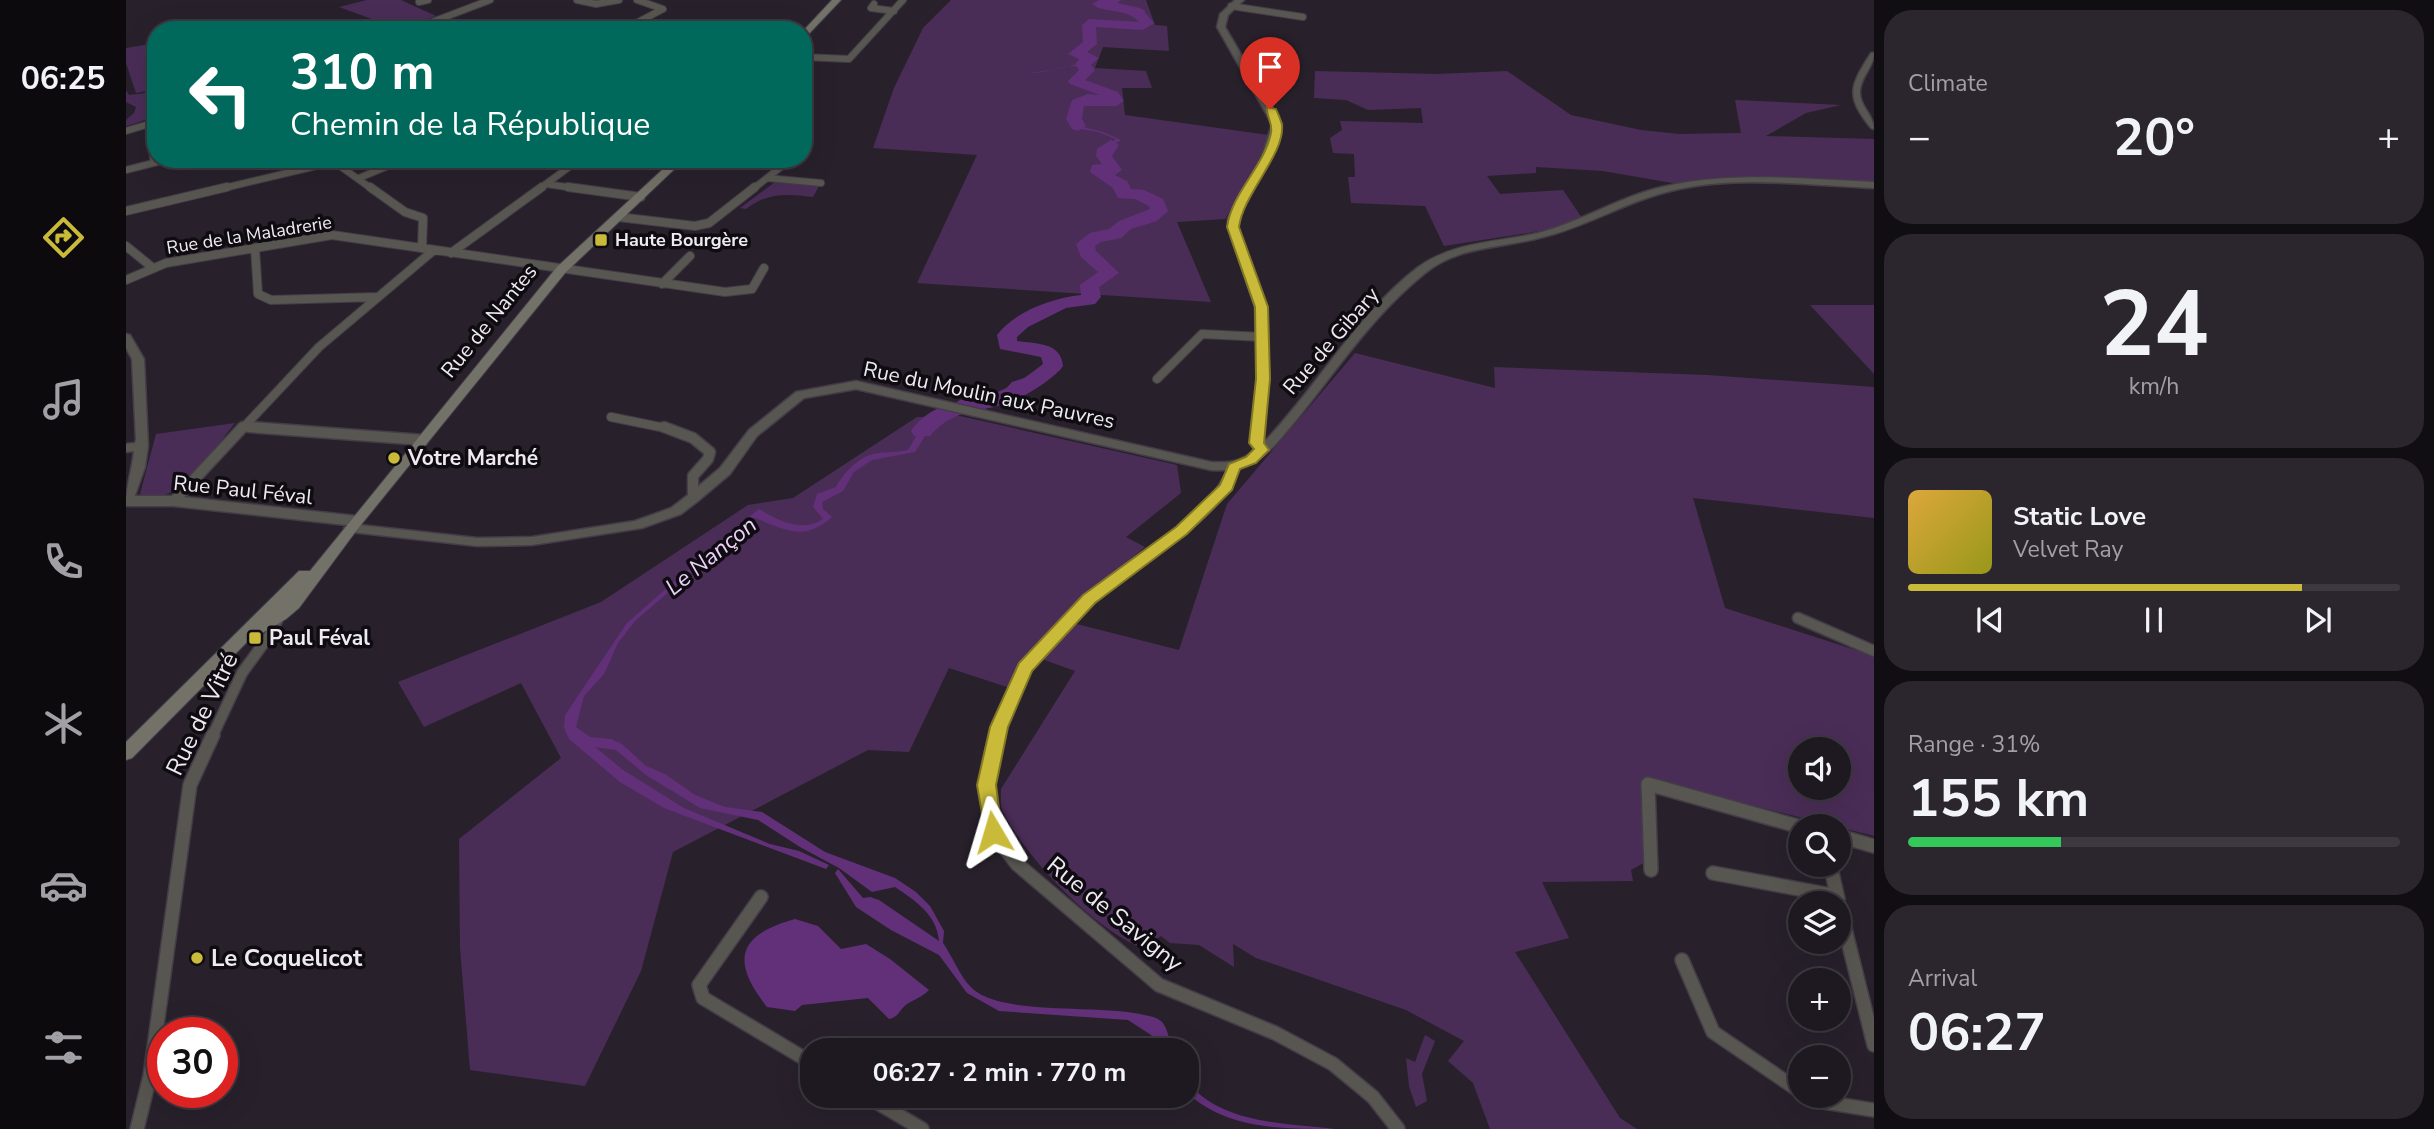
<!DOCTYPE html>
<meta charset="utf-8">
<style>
body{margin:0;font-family:"Nunito Sans",sans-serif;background:#2b262e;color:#f1f3f6;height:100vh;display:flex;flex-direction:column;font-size:26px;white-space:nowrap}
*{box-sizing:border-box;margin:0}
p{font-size:23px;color:#a1a0a5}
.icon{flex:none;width:38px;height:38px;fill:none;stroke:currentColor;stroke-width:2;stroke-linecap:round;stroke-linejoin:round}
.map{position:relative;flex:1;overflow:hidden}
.panel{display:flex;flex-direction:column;gap:10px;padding:10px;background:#100e12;width:560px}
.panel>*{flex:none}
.banner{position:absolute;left:21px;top:21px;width:665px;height:147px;border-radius:28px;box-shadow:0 7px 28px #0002,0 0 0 2px #3c383f;background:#00695c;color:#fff;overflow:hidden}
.fabs{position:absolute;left:1662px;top:737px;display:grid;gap:14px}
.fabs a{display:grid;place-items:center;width:63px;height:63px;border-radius:50%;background:#1e1921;box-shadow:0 7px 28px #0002,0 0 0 2px #3c383f;font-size:35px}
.speed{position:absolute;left:21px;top:1017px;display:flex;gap:14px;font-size:35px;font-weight:700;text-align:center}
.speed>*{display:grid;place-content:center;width:91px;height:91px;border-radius:50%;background:#1e1921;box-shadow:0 7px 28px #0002,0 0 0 2px #3c383f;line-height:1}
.speed .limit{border:10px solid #d22;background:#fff;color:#111}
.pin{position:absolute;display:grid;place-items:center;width:60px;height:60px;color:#fff;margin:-72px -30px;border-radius:50% 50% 50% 0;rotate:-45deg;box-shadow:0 0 7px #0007}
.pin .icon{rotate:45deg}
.me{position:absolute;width:77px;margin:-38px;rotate:353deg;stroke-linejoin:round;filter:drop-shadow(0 0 5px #0008)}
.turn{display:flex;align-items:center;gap:24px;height:147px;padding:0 28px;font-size:32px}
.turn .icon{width:91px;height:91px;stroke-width:2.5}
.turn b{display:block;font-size:49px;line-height:60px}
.big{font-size:52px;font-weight:700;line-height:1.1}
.panel .card{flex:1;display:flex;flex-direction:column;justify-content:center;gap:10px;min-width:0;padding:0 24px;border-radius:28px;background:#2b262e}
.panel .dial{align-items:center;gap:0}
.dial b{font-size:91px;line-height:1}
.song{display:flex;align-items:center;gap:21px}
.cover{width:84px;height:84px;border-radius:10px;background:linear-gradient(135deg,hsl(40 70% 55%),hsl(60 70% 35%))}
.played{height:7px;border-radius:4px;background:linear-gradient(90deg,#caba39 80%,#3c383f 80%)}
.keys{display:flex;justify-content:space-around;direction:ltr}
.heat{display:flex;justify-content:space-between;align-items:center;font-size:38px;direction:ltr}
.charge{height:10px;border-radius:5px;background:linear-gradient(90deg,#34c759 31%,#3c383f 0)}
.trip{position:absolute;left:674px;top:1038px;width:399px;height:70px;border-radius:28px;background:#1e1921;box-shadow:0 7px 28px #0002,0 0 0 2px #3c383f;font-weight:700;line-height:70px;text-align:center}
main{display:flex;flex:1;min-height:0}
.tab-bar{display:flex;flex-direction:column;width:126px;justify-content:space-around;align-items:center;background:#0c0a0d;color:#a1a0a5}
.tab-bar .icon{width:49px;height:49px}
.tab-bar .selected{color:#caba39}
.tab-bar b{font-size:32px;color:#f1f3f6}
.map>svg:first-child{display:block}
.green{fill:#4a2d57;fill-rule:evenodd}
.water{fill:#623079}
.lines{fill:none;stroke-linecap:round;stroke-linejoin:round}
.river{fill:#623079;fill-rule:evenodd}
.minor-far3-casing{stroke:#443d48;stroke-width:8}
.minor-far2-casing{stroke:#443d48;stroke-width:10}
.minor-far1-casing{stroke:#443d48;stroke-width:13}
.minor-casing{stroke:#443d48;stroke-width:16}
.tertiary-casing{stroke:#443d48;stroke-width:3}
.secondary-casing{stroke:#443d48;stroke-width:2}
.minor-far3{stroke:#575650;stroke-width:6}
.minor-far2{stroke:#575650;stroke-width:8}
.minor-far1{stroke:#575650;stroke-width:10}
.minor{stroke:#575650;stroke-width:13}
.tertiary{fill:#575650;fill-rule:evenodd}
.secondary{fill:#737268;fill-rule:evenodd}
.route{fill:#caba39;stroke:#837925;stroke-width:2}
.poi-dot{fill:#caba39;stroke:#0f0c11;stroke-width:2.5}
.labels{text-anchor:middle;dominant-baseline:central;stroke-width:7;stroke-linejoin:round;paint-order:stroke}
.far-street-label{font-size:18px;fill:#efeaf2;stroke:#0f0c11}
.far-poi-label{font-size:18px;font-weight:bold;fill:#efeaf2;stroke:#0f0c11;text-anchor:start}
.street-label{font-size:21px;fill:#efeaf2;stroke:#0f0c11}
.poi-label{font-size:21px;font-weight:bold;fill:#efeaf2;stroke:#0f0c11;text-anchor:start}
.water-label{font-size:23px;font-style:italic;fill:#ecd1fa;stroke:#0f0c11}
.near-street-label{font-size:24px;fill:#efeaf2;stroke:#0f0c11}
.near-poi-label{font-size:24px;font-weight:bold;fill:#efeaf2;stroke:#0f0c11;text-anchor:start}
</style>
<main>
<nav class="tab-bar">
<b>06:25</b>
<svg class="icon selected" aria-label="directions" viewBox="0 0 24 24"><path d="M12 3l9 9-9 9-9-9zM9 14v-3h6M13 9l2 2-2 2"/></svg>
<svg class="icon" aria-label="music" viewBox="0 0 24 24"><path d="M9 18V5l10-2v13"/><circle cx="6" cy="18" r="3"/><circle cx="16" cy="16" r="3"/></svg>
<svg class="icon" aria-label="phone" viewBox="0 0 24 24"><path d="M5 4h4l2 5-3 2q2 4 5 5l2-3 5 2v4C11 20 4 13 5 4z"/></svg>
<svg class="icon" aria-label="climate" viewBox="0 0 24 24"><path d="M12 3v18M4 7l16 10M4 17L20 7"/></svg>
<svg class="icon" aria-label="car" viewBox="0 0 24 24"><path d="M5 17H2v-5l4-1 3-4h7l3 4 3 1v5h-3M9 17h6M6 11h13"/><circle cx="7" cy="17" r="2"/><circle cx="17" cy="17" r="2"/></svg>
<svg class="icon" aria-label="filters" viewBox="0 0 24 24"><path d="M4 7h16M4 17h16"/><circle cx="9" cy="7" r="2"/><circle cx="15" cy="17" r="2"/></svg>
</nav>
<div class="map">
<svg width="1748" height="1129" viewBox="0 0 1748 1129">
<rect width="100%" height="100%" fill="#28212c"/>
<path class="green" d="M241 0H275L310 16 273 29 213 7Z
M825 0H1020L1029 25 1041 26 1043 51 977 47 969 68 1020 71 1026 88H996L999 115 1149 136 1099 219 1051 222 1085 302 791 283 851 155 747 148 768 88 797 28Z
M30 43V89L10 93 0 63V48Z
M1189 71 1311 74 1381 71 1445 115 1515 130 1553 134 1615 133 1609 100 1715 105 1680 113 1640 136 1748 139V183L1618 179 1552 184 1477 171 1410 167V173L1361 176 1374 194 1437 190 1456 218 1420 230 1318 246 1299 206 1225 203 1222 177H1229L1228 154 1207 153 1204 138 1216 130 1214 121 1297 123 1295 108 1242 110 1220 100 1188 98Z
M0 90 3 95 20 93 21 104 30 102C30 119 14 122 0 126V120L8 113 10 107 0 102Z
M649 182 690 184 693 186 687 197C661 194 642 192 620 209L614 208Z
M1684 305H1748V374Z
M1229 353 1369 388 1368 367 1581 375 1748 387V518L1567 498 1599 608 1748 656V836L1519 778 1521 861 1505 870 1507 881 1416 882 1443 938 1389 952 1494 1118 1511 1129H1364L1347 1083 1322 1061 1338 1041 1280 1010 1130 958 1107 944 1108 967 1073 945 1044 943 1035 936 1016 948C967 929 899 857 876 810 874 804 875 795 875 789L949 671 916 659 884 688 823 668 783 752 742 750 547 852 515 971 459 1086 344 1070 334 948 333 839 435 758 395 683 298 727 272 682 475 602 622 505 667 498 791 417 834 416 1051 465 1055 493 1000 537 1019 547 935 620 1053 650 1101 504ZM1675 749H1713V788H1675Z
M109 423C87 449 54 510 14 494L30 434Z
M1299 1035 1309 1041 1296 1074 1301 1101 1290 1107 1283 1086 1280 1058 1289 1062Z"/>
<path class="water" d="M985 0 974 4C989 8 1002 2 1018 10L1023 23 1016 26 997 22 965 23 966 44 950 53 955 56 969 57 958 63 963 71 950 79C963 90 983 86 992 100L962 99 951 104 950 119 953 126 977 132 995 140 980 149V157L991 169H974L980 177 996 184 1000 193 1015 194 1033 202 1035 210 1031 215 1003 223 988 236 970 237 961 243 964 253 987 273 965 284 967 298C958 301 948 299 939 302 920 307 891 321 881 339L883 345 923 349 929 356 930 366C902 391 862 405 826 405L834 400 872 397 886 382 913 373 926 354 920 351 882 348 877 342 894 321 941 299 955 300 963 297 961 282 980 272 960 252 956 242 971 234 987 233 1001 221 1022 215 1032 209V205L1013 195H999L993 184 980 180 968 169 986 167 977 159 975 149 990 139 972 132 950 128C945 119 944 109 950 100L962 97 986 98 984 93 949 83 948 78 961 69C945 60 924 74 904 73 925 70 948 68 966 57L946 54 951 48 964 43 962 22 1001 21 1016 25 1020 22 1011 8 993 5 972 8 968 5 972 2Z
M819 410 826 412 809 420 789 452 746 460 728 472 717 491 696 502 697 509 706 517C678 542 660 530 629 518L509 621 492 643 478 674 458 696 450 727 464 737 485 739 496 744 520 766 539 774 569 795 599 807 636 812 699 852 769 878 790 892 804 906 818 931 817 943C829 960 836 984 854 994 889 1014 971 1005 1014 1014 1021 1016 1029 1016 1035 1021 1041 1026 1044 1042 1047 1050H1034L1025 1035 1002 1020 873 1011 841 993 813 955 765 930 730 907 709 873 712 869 737 898 744 897 753 900 813 941C811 915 790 901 769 887L746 892 713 868 674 847 632 820 574 808 520 775 490 750 469 747 497 770 558 808 644 844 673 851 703 865 700 869 538 808 494 782 443 739 438 728 439 715 501 623 616 522 633 509C653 521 676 533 697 519L687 507 691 494 710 487C718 472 735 454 753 453 763 452 772 452 782 450L802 416Z
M669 919 692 926 715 949 740 944 764 959 803 990C796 997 789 999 781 1004 773 1010 773 1017 763 1019L742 998 676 1005 669 1011 641 1007C604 960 612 935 669 919Z
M1060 1079C1091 1124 1159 1123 1208 1129 1154 1129 1101 1129 1061 1093Z"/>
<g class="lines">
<path class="river" d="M995 0 991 3 1016 9 1028 23 1017 30 970 27 971 44 961 52 973 58 965 65 969 70 959 80 992 92 998 101 990 106H958L956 119 960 126 952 131 946 129 940 119 946 100 962 94 974 95 944 84 942 81 953 70 949 64 953 59 942 54 957 42 956 25 963 19 1013 22C1000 7 981 15 966 4L973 0Z
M985 140 993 145 986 156 996 170 989 175 1001 181 1005 189 1018 190 1037 199 1042 211 1031 221 1005 229 995 238 975 242 969 246 970 251 993 273 973 287 975 297 969 304 940 308 902 327 891 337V341C911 344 935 342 937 366L934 370C918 385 899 397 878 404 847 414 827 409 804 436H788L785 431C806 401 833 405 863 395 883 389 901 377 917 364L915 357 874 349 871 335C889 311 927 298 955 295L954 285 972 272 955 257 950 244 964 233 983 229 993 221 1024 209 1023 206 1009 199 992 198 987 188 964 172 966 165 976 164 970 156 971 149Z"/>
<defs>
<path id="minor-far3" d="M451 0 470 4 493 0
M293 2 302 0
M748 4 745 8 768 11
M1105 6 1177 17
M285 30 364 0
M497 30 537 9 511 0
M557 30 568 24
M677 57 723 59 777 0
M22 124 28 163
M0 131 30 122
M207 161 246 189
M0 170 43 159
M233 178 279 159
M641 178 695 183
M420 184 455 189
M94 189 220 159
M413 189 454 159
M627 189 665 159"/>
<path id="minor-far2" d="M244 187 279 212 297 218 296 248
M442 187 515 197
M0 211 101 187
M492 217 569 226 583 223 629 187
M0 246 27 268
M129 248 132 294 145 300 251 297
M325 253 416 187
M0 280 40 263 206 235 599 292 626 289 638 268
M536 284 564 256
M1031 379 1076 334 1137 337
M485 417 544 429
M118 427 147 429
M116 429 193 347 308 250"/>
<path id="minor-far1" d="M123 427 297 440
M538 427 567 438 584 452 582 459 567 476V498
M0 501H48L230 521
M48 501 117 427
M1672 618 1748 651
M86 737 116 673 143 636 154 615
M871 737C888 654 963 599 1027 551 1058 529 1095 503 1108 467"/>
<path id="minor" d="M871 735 861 785 867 832 891 864 1033 985 1149 1033 1207 1064 1247 1097 1272 1129
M1713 836 1748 846
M1704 864 1712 899
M1525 870 1522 784 1675 827
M1587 873 1711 896
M635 897 573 985 577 998 686 1063
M1713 905 1748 1045
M1556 960 1587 1032 1675 1092
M740 1096 796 1129
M1679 1096 1685 1100 1748 1110
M11 1129 24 1076 64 785 87 735"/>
<path id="tertiary" d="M1109 0H1118L1102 15 1099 27 1156 124 1146 156 1112 218V227L1141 307 1143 379 1137 443C1191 388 1229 316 1291 268 1328 241 1370 243 1412 233 1455 222 1493 197 1536 187 1605 171 1678 179 1748 182V188C1679 185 1604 174 1537 193 1496 204 1459 227 1417 237 1375 249 1333 245 1298 274 1238 322 1199 390 1148 446 1129 465 1112 472 1085 470L730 389 678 398 631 436 604 474 572 501 555 514 516 528 406 545 351 546 225 532 218 528 225 524 351 538 406 537 509 521 545 508 562 495 594 468 623 430 670 392 730 381 1085 462C1103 463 1115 462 1129 450L1124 443 1131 379 1129 307 1102 227V218L1136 156 1146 124 1091 27 1094 14Z
M1745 53H1748C1748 67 1735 76 1734 91 1733 106 1748 115 1748 129L1745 128C1719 96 1724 86 1745 53Z
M0 334 4 335 18 359 22 446 19 467 7 501 0 505C0 486 6 470 8 451L0 452V444L9 443 10 440 6 359 0 348Z"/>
<path id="secondary" d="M706 0H715L677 40V31Z
M548 159H559L439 273 230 531 173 608 160 619 121 642 6 758 0 760V742L173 571H184L431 267Z"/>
</defs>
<use href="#minor-far3" class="minor-far3-casing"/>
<use href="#minor-far2" class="minor-far2-casing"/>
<use href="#minor-far1" class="minor-far1-casing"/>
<use href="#minor" class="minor-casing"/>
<use href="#tertiary" class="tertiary-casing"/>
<use href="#secondary" class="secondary-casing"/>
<use href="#minor-far3" class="minor-far3"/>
<use href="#minor-far2" class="minor-far2"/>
<use href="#minor-far1" class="minor-far1"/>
<use href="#minor" class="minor"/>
<use href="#tertiary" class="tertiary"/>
<use href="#secondary" class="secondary"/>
</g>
<path class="route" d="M1141 107 1150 109C1152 114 1155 120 1156 125 1159 154 1117 194 1113 227L1142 307 1144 379 1138 443 1143 450 1130 463 1114 469 1106 490 1061 534 969 603 906 671 882 727 870 785 876 832 874 837 867 839 860 837 851 785 864 727 893 663 957 595 1050 527 1094 485 1103 464 1120 457 1128 449 1123 443 1130 379 1129 307 1101 227C1106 192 1138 167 1145 133 1147 123 1140 116 1141 107Z"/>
<g class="poi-dot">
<rect x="468" y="233" width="14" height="14" rx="3.5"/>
<circle cx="268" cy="458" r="7"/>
<rect x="122" y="631" width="14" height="14" rx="3.5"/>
<circle cx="71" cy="958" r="7"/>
</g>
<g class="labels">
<g class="far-street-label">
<text transform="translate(123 235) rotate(-9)">Rue de la Maladrerie</text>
</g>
<g class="far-poi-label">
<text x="489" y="240">Haute Bourgère</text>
</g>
<g class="street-label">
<text transform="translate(363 321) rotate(-51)">Rue de Nantes</text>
<text transform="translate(1205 341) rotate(-49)">Rue de Gibary</text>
<text transform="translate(863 395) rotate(12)">Rue du Moulin aux Pauvres</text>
<text transform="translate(117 490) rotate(6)">Rue Paul Féval</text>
</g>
<g class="poi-label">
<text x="282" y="458">Votre Marché</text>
<text x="143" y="638">Paul Féval</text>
</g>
<g class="water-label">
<text transform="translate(585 556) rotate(-39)">Le Nançon</text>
</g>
<g class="near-street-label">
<text transform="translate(76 714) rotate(-64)">Rue de Vitré</text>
<text transform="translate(989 914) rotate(39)">Rue de Savigny</text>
</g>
<g class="near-poi-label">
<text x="85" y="958">Le Coquelicot</text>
</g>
</g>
</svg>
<div class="fabs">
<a><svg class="icon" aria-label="sound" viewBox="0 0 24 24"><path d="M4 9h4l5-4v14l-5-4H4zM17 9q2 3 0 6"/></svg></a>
<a><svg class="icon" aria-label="search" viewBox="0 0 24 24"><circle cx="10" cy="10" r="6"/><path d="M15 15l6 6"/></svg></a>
<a><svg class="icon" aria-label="layers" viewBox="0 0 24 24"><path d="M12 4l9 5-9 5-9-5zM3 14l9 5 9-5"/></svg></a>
<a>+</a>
<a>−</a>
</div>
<div class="speed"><div class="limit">30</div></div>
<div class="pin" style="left:1144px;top:109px;background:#d93025"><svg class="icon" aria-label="arrive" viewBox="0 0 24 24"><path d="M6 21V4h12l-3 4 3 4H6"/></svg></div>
<svg class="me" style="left:867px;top:832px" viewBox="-20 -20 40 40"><path d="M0-17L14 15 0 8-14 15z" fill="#caba39" stroke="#fff" stroke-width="4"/></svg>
<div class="trip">06:27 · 2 min · 770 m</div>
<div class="banner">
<div class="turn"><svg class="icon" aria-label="left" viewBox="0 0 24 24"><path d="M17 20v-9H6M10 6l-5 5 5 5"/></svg><div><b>310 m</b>Chemin de la République</div></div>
</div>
</div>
<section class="panel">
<div class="card"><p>Climate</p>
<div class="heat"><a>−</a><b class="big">20°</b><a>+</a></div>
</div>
<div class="card dial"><b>24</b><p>km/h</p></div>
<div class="card">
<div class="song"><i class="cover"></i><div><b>Static Love</b><p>Velvet Ray</p></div></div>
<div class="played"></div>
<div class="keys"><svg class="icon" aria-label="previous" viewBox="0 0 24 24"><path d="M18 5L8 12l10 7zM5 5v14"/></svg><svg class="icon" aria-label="pause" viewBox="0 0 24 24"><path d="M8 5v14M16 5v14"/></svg><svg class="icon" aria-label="next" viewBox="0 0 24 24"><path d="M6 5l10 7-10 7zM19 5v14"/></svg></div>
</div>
<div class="card"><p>Range · 31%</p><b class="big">155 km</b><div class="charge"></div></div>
<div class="card"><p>Arrival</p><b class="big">06:27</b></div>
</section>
</main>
